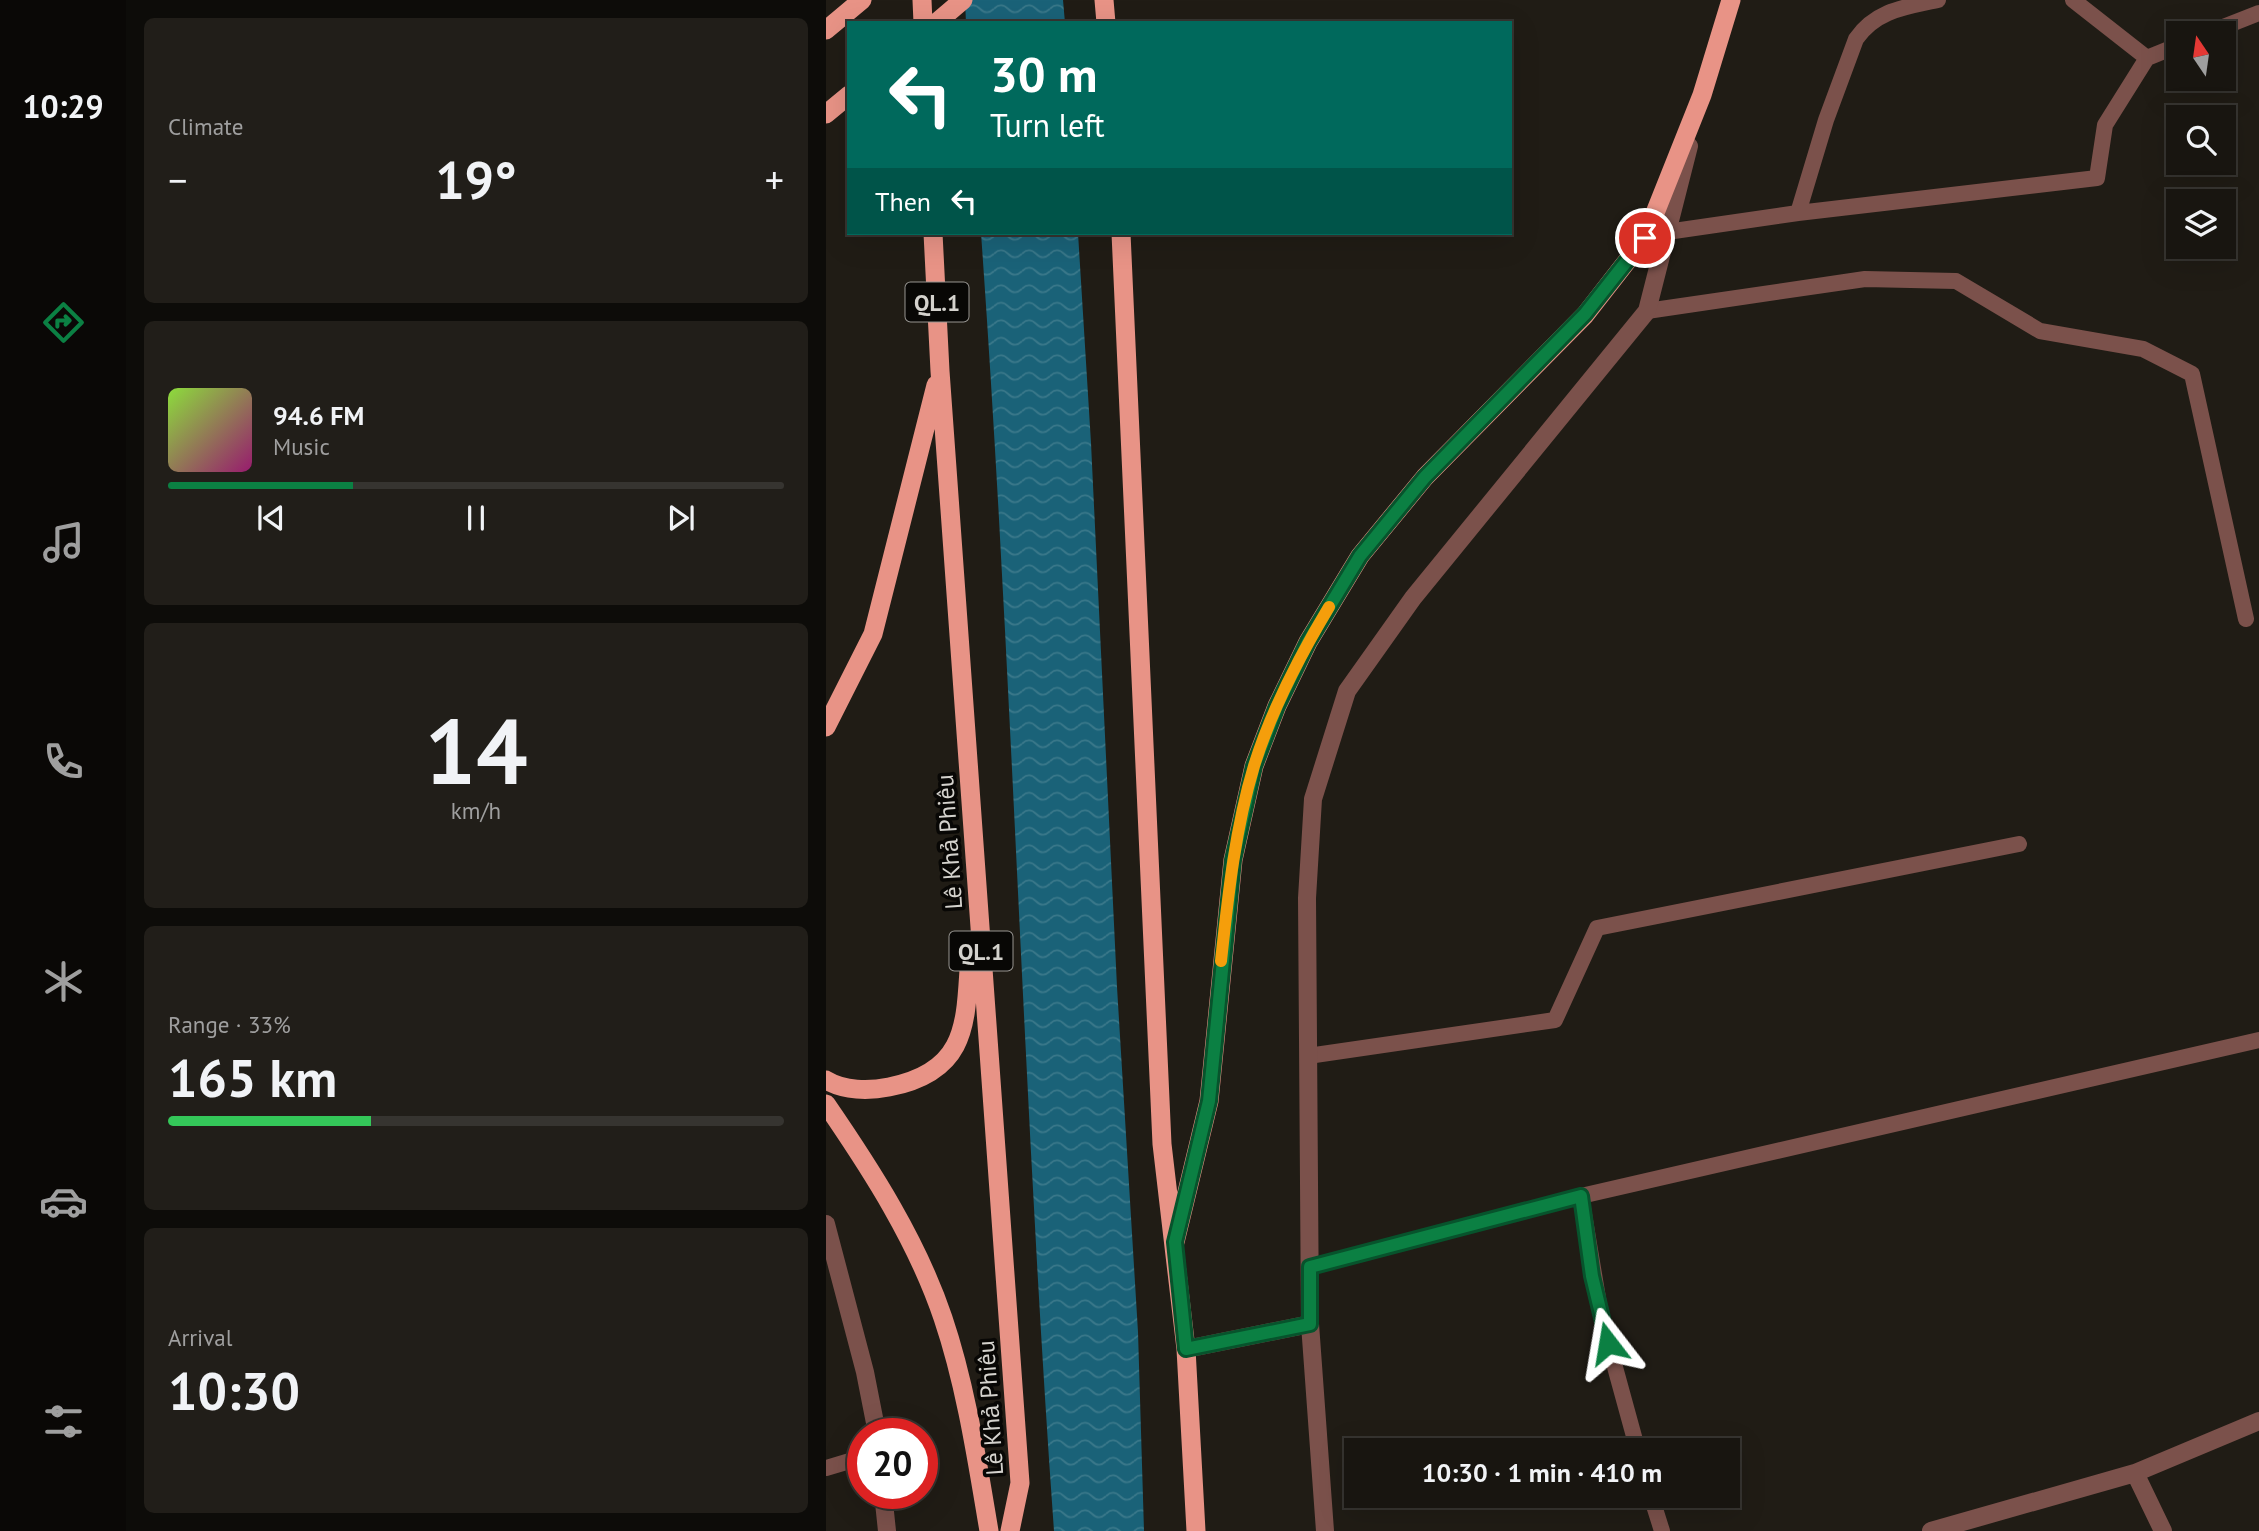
<!DOCTYPE html>
<meta charset="utf-8">
<style>
body{margin:0;font-family:"PT Sans",sans-serif;background:#211e19;color:#f1f3f6;height:100vh;display:flex;flex-direction:column;font-size:26px;white-space:nowrap}
*{box-sizing:border-box;margin:0}
p{font-size:23px;color:#9f9f9f}
.icon{flex:none;width:38px;height:38px;fill:none;stroke:currentColor;stroke-width:2;stroke-linecap:round;stroke-linejoin:round}
.map{position:relative;flex:1;overflow:hidden}
.side{display:flex;flex-direction:column;gap:18px;padding:18px;background:#0d0c09;width:700px}
.side>*{flex:none}
.banner{position:absolute;left:21px;top:21px;width:665px;height:214px;border-radius:0px;box-shadow:0 7px 28px #0002,0 0 0 2px #363430;background:#00695c;color:#fff;overflow:hidden}
.needle{width:46px;rotate:347deg}
.tools{position:absolute;left:1340px;top:21px;display:grid;gap:14px}
.tools a{display:grid;place-items:center;width:70px;height:70px;border-radius:0px;background:#181510;box-shadow:0 7px 28px #0002,0 0 0 2px #363430;font-size:35px}
.speed{position:absolute;left:21px;top:1418px;display:flex;gap:14px;font-size:35px;font-weight:700;text-align:center}
.speed>*{display:grid;place-content:center;width:91px;height:91px;border-radius:50%;background:#181510;box-shadow:0 7px 28px #0002,0 0 0 2px #363430;line-height:1}
.speed .limit{border:10px solid #d22;background:#fff;color:#111}
.pin{position:absolute;display:grid;place-items:center;width:60px;height:60px;color:#fff;margin:-30px;border:4px solid #fff;border-radius:50%;box-shadow:0 2px 7px #0007}
.me{position:absolute;width:77px;margin:-38px;rotate:346deg;stroke-linejoin:round;filter:drop-shadow(0 0 5px #0008)}
.turn{display:flex;align-items:center;gap:24px;height:147px;padding:0 28px;font-size:32px}
.turn .icon{width:91px;height:91px;stroke-width:2.5}
.turn b{display:block;font-size:49px;line-height:60px}
.then{display:flex;align-items:center;height:66px;padding:0 28px;background:#0003;gap:14px;font-size:26px}
.big{font-size:52px;font-weight:800;line-height:1.1}
.side .widget{flex:1;display:flex;flex-direction:column;justify-content:center;gap:10px;min-width:0;padding:0 24px;border-radius:10px;background:#211e19}
.side .dial{align-items:center;gap:0}
.dial b{font-size:91px;line-height:1}
.song{display:flex;align-items:center;gap:21px}
.cover{width:84px;height:84px;border-radius:10px;background:linear-gradient(135deg,hsl(90 70% 55%),hsl(320 70% 35%))}
.played{height:7px;border-radius:4px;background:linear-gradient(90deg,#0b8043 30%,#363430 30%)}
.keys{display:flex;justify-content:space-around;direction:ltr}
.heat{display:flex;justify-content:space-between;align-items:center;font-size:38px;direction:ltr}
.charge{height:10px;border-radius:5px;background:linear-gradient(90deg,#34c759 33%,#363430 0)}
.trip{position:absolute;left:518px;top:1438px;width:396px;height:70px;border-radius:0px;background:#181510;box-shadow:0 7px 28px #0002,0 0 0 2px #363430;font-weight:800;line-height:70px;text-align:center}
main{display:flex;flex:1;min-height:0}
.tabs{display:flex;flex-direction:column;width:126px;justify-content:space-around;align-items:center;background:#0a0806;color:#9f9f9f}
.tabs .icon{width:49px;height:49px}
.tabs .on{color:#0b8043}
.tabs b{font-size:32px;color:#f1f3f6}
.map>svg:first-child{display:block}
.water{fill:url(#water-waves)}
.lines{fill:none;stroke-linecap:round;stroke-linejoin:round}
.service{stroke:#7b514b;stroke-width:16}
.minor{stroke:#7b514b;stroke-width:18}
.tertiary{stroke:#7b514b;stroke-width:18}
.trunk{stroke:#e89386;stroke-width:19}
.route-casing{stroke:#07532c;stroke-width:18}
.route{stroke:#0b8043;stroke-width:12}
.slow{stroke:#f59e0b;stroke-width:12}
.labels{text-anchor:middle;dominant-baseline:central;stroke-width:7;stroke-linejoin:round;paint-order:stroke}
.shield{fill:#080705;stroke:#979591;stroke-width:2}
.shield-label{font-size:23px;font-weight:bold;fill:#d4d2cd}
.street-label{font-size:24px;fill:#d4d2cd;stroke:#080705}
</style>
<main>
<nav class="tabs">
<b>10:29</b>
<svg class="icon on" aria-label="directions" viewBox="0 0 24 24"><path d="M12 3l9 9-9 9-9-9zM9 14v-3h6M13 9l2 2-2 2"/></svg>
<svg class="icon" aria-label="music" viewBox="0 0 24 24"><path d="M9 18V5l10-2v13"/><circle cx="6" cy="18" r="3"/><circle cx="16" cy="16" r="3"/></svg>
<svg class="icon" aria-label="phone" viewBox="0 0 24 24"><path d="M5 4h4l2 5-3 2q2 4 5 5l2-3 5 2v4C11 20 4 13 5 4z"/></svg>
<svg class="icon" aria-label="climate" viewBox="0 0 24 24"><path d="M12 3v18M4 7l16 10M4 17L20 7"/></svg>
<svg class="icon" aria-label="car" viewBox="0 0 24 24"><path d="M5 17H2v-5l4-1 3-4h7l3 4 3 1v5h-3M9 17h6M6 11h13"/><circle cx="7" cy="17" r="2"/><circle cx="17" cy="17" r="2"/></svg>
<svg class="icon" aria-label="filters" viewBox="0 0 24 24"><path d="M4 7h16M4 17h16"/><circle cx="9" cy="7" r="2"/><circle cx="15" cy="17" r="2"/></svg>
</nav>
<section class="side">
<div class="widget"><p>Climate</p>
<div class="heat"><a>−</a><b class="big">19°</b><a>+</a></div>
</div>
<div class="widget">
<div class="song"><i class="cover"></i><div><b>94.6 FM</b><p>Music</p></div></div>
<div class="played"></div>
<div class="keys"><svg class="icon" aria-label="previous" viewBox="0 0 24 24"><path d="M18 5L8 12l10 7zM5 5v14"/></svg><svg class="icon" aria-label="pause" viewBox="0 0 24 24"><path d="M8 5v14M16 5v14"/></svg><svg class="icon" aria-label="next" viewBox="0 0 24 24"><path d="M6 5l10 7-10 7zM19 5v14"/></svg></div>
</div>
<div class="widget dial"><b>14</b><p>km/h</p></div>
<div class="widget"><p>Range · 33%</p><b class="big">165 km</b><div class="charge"></div></div>
<div class="widget"><p>Arrival</p><b class="big">10:30</b></div>
</section>
<div class="map">
<svg width="1433" height="1531" viewBox="0 0 1433 1531">
<defs>
<pattern id="water-waves" width="16" height="10" patternUnits="userSpaceOnUse" patternTransform="scale(1.75)"><rect width="16" height="10" fill="#1a6278"/><path d="M0 5q4-4 8 0t8 0" fill="none" stroke="#3a788a"/></pattern>
</defs>
<rect width="100%" height="100%" fill="#201c15"/>
<path class="water" d="M139 0H237L239 23H140Z
M155 233H252L265 443 291 987 312 1332 318 1531H228C197 1099 186 665 155 233Z"/>
<g class="lines">
<path class="service" d="M1247 0 1321 58
M1382 33 1433 13
M972 213 1000 120 1030 39C1050 10 1080 7 1112 0
M841 232 972 213 1271 178 1279 125 1321 58 1353 45
M821 311 1039 279 1130 281 1214 331 1317 349 1366 374 1420 619
M482 1056 729 1020 771 928 1193 844
M755 1196 775 1316 812 1451
M484 1267 755 1196 1433 1040
M0 1468 37 1457
M825 1496 836 1531"/>
<path class="minor" d="M0 1224 39 1372 51 1433
M360 1349 484 1324
M1309 1473 1433 1421
M57 1493 61 1531
M1105 1531 1309 1473 1337 1531"/>
<path class="tertiary" d="M499 1531 484 1324 481 898 487 799 521 691 587 598 821 311 863 146"/>
<path class="trunk" d="M96 0 97 23
M278 0 280 23
M110 23 137 0
M0 30 36 0
M0 114 23 95
M107 233 114 371 194 1483 184 1531
M295 233 336 1144 360 1349 370 1531
M0 727 47 634 110 385
M0 1080C18 1091 43 1091 63 1087 150 1070 138 1012 145 944
M0 1104C46 1171 91 1241 117 1318 140 1386 151 1460 163 1531
M349 1242 383 1101 407 860 428 766 451 706 482 642 534 556 599 477 759 315 819 238 876 95 905 0"/>
</g>
<g class="lines">
<defs>
<path id="route" d="M782 1343 766 1276 755 1196 484 1267V1324L360 1349 349 1242 383 1101 407 860 428 766 451 706 482 642 534 556 599 477 759 314 819 238"/>
</defs>
<use href="#route" class="route-casing"/>
<use href="#route" class="route"/>
<path class="slow" d="M395 961C402 896 409 829 428 766 445 711 473 657 503 607"/>
</g>
<g class="labels">
<g class="shield">
<rect x="79.5" y="282.5" width="63" height="39" rx="5"/>
<rect x="123.5" y="931.5" width="63" height="39" rx="5"/>
</g>
<g class="shield-label">
<text x="111" y="302">QL.1</text>
<text x="155" y="951">QL.1</text>
</g>
<g class="street-label">
<text transform="translate(123 842) rotate(-94)">Lê Khả Phiêu</text>
<text transform="translate(164 1408) rotate(-94)">Lê Khả Phiêu</text>
</g>
</g>
</svg>
<div class="tools">
<a><svg class="needle" viewBox="-14 -14 28 28"><path d="M0-13l5 13h-10z" fill="#e53935"/><path d="M0 13l5-13h-10z" fill="#9f9f9f"/></svg></a>
<a><svg class="icon" aria-label="search" viewBox="0 0 24 24"><circle cx="10" cy="10" r="6"/><path d="M15 15l6 6"/></svg></a>
<a><svg class="icon" aria-label="layers" viewBox="0 0 24 24"><path d="M12 4l9 5-9 5-9-5zM3 14l9 5 9-5"/></svg></a>
</div>
<div class="speed"><div class="limit">20</div></div>
<div class="pin" style="left:819px;top:238px;background:#d93025"><svg class="icon" aria-label="arrive" viewBox="0 0 24 24"><path d="M6 21V4h12l-3 4 3 4H6"/></svg></div>
<svg class="me" style="left:782px;top:1343px" viewBox="-20 -20 40 40"><path d="M0-17L14 15 0 8-14 15z" fill="#0b8043" stroke="#fff" stroke-width="4"/></svg>
<div class="trip">10:30 · 1 min · 410 m</div>
<div class="banner">
<div class="turn"><svg class="icon" aria-label="left" viewBox="0 0 24 24"><path d="M17 20v-9H6M10 6l-5 5 5 5"/></svg><div><b>30 m</b>Turn left</div></div>
<div class="then">Then<svg class="icon" aria-label="left" viewBox="0 0 24 24"><path d="M17 20v-9H6M10 6l-5 5 5 5"/></svg></div>
</div>
</div>
</main>
